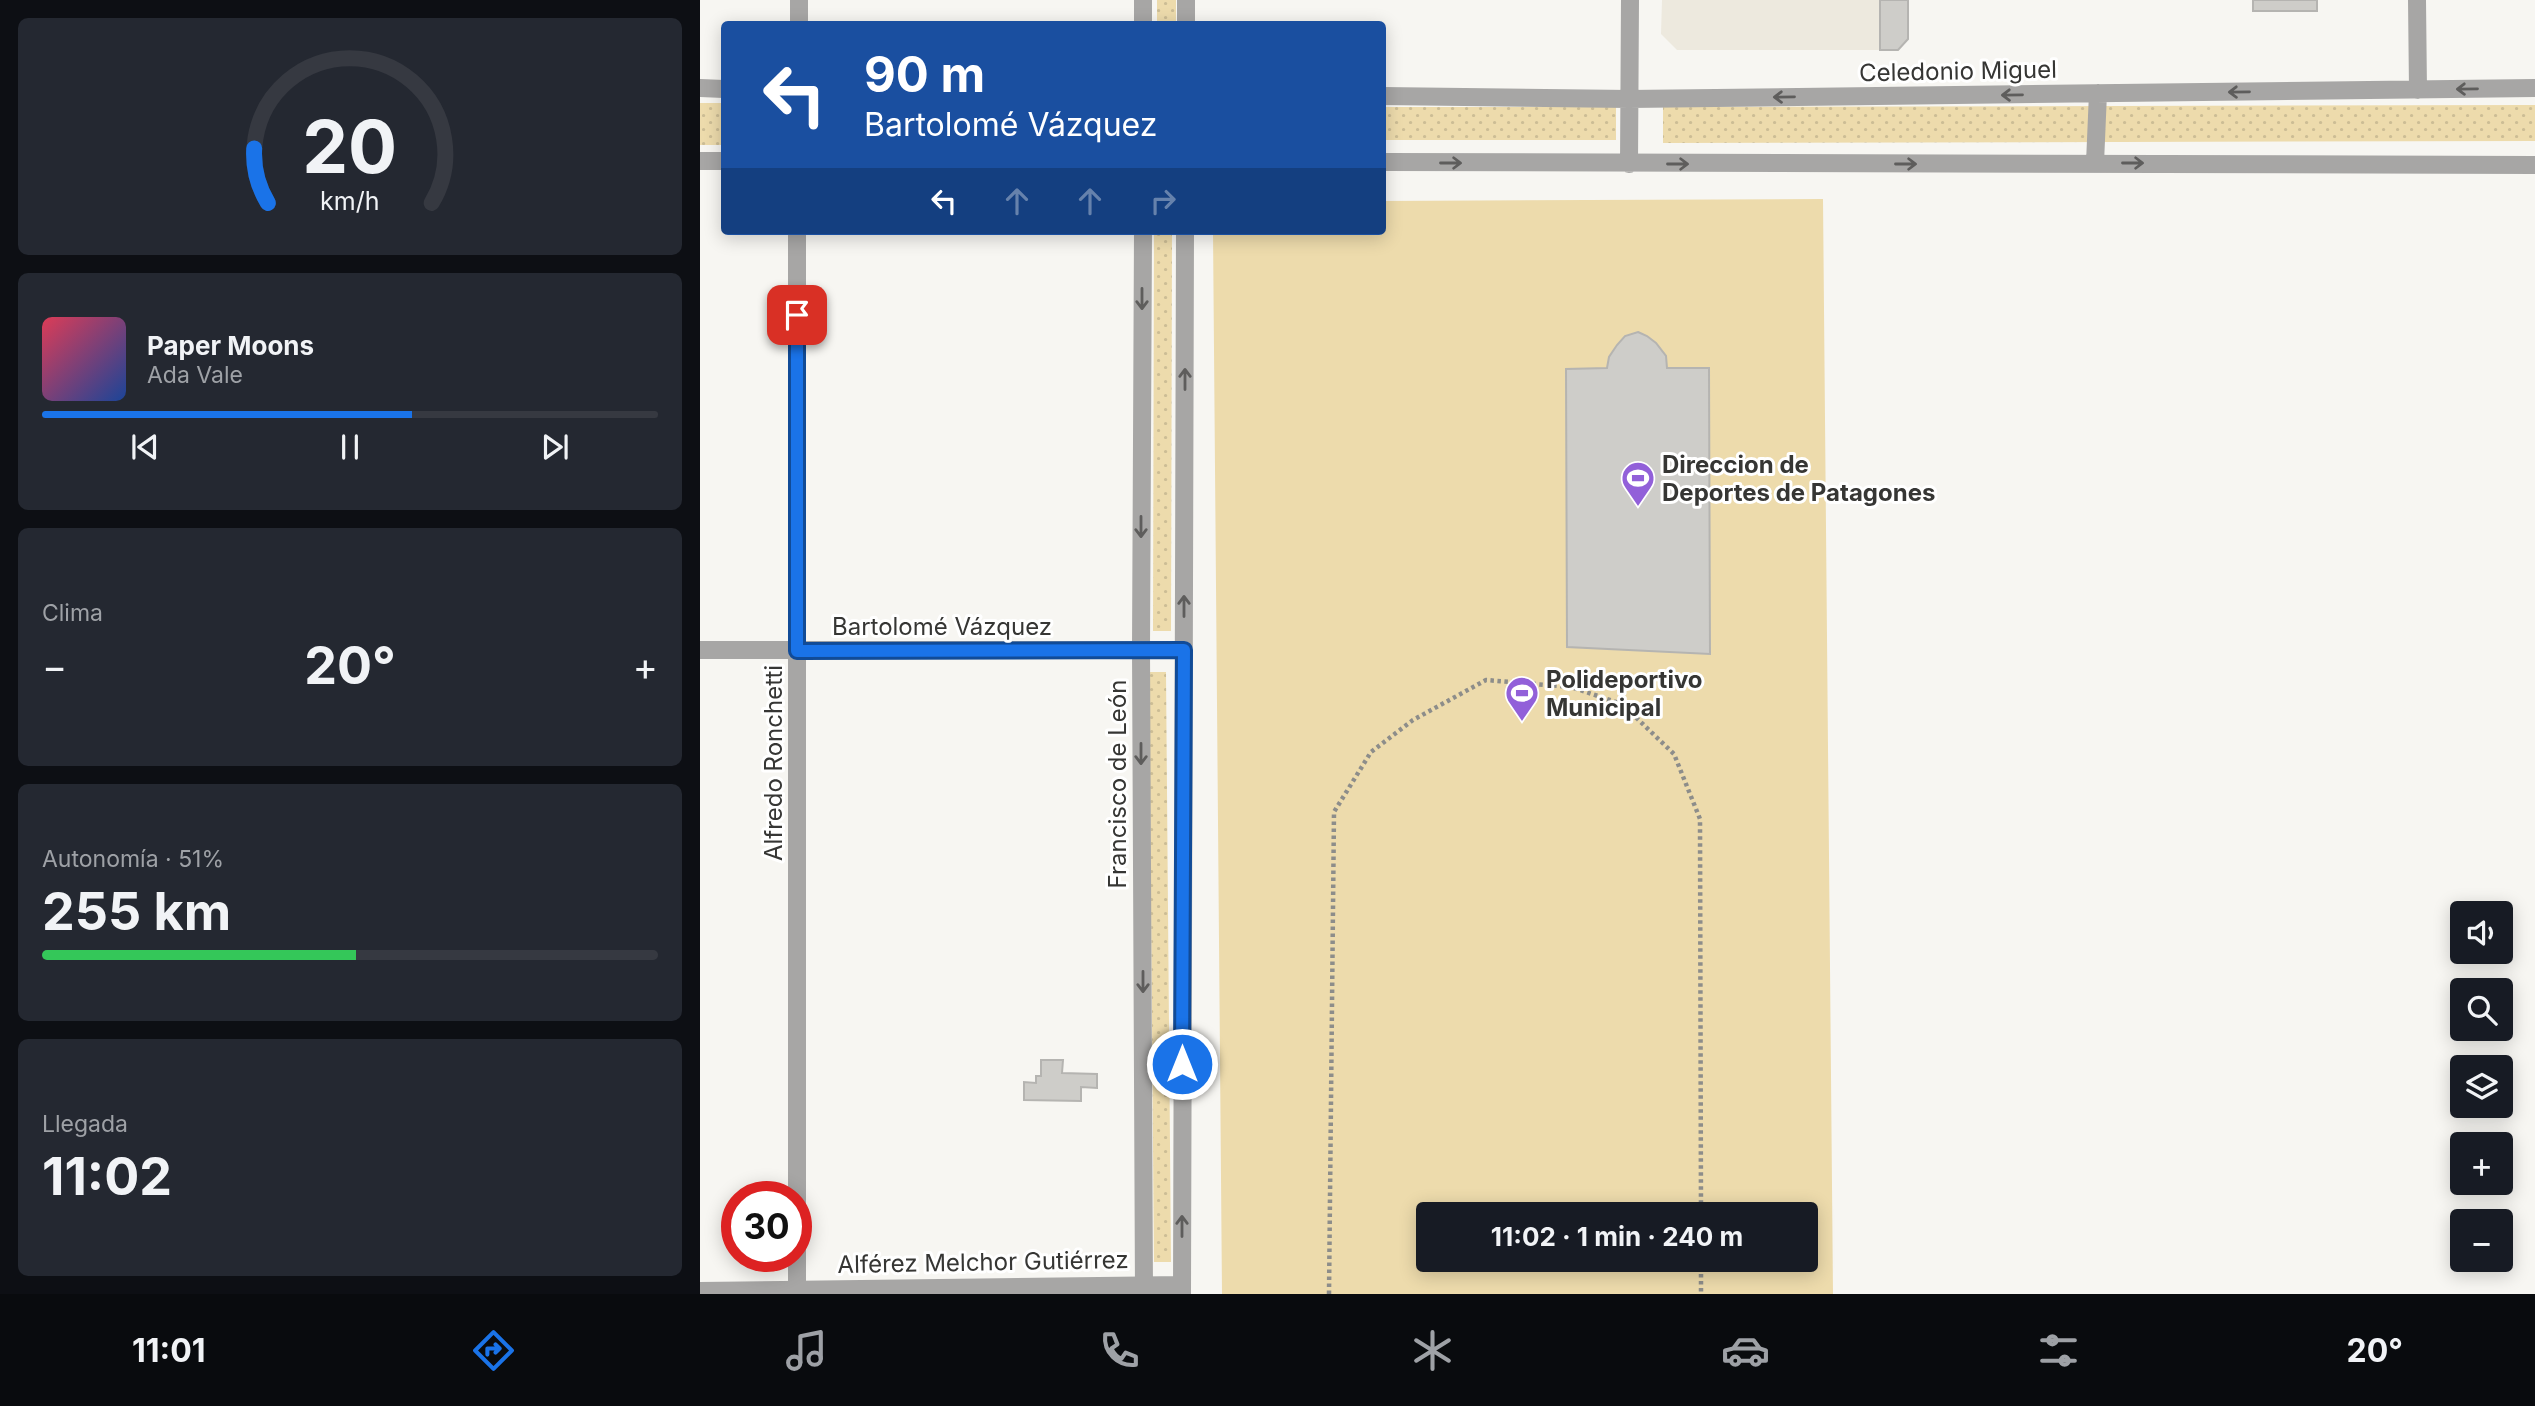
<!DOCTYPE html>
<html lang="es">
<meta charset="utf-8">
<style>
body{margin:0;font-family:Inter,sans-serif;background:#242831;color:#f1f3f6;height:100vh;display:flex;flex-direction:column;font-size:26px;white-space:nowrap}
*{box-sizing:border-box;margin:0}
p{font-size:23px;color:#9ea1a6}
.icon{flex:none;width:38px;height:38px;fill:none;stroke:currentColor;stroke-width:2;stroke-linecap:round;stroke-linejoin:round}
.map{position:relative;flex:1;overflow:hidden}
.side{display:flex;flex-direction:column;gap:18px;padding:18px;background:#0d0f14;width:700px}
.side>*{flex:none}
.hud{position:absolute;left:21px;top:21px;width:665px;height:214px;border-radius:7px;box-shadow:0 4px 18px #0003;background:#1a4fa0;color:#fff;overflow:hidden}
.controls{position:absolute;left:1750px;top:901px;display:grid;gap:14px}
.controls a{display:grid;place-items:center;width:63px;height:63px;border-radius:7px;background:#171b24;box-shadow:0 4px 18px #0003;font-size:35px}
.speed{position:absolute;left:21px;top:1181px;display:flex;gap:14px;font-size:35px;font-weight:700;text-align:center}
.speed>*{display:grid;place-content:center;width:91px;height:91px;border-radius:50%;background:#171b24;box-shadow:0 4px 18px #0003;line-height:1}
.speed .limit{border:10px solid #d22;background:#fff;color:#111}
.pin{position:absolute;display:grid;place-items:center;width:60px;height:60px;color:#fff;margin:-30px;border-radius:14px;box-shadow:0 4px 10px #0006}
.me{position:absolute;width:77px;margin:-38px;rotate:0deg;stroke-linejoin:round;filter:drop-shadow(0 0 5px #0008)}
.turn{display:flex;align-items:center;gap:24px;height:147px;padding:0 28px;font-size:32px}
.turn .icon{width:91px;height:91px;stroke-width:2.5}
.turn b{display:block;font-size:49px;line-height:60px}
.lanes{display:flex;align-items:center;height:66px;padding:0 28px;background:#0003;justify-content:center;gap:35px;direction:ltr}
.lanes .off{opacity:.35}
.big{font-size:52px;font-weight:700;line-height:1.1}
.side .card{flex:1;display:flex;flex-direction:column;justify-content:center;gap:10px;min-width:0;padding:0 24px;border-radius:10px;background:#242831}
.side .dial{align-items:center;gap:0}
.dial svg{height:182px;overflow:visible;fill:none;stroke:#363941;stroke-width:7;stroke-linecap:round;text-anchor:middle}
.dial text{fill:#f1f3f6;stroke:none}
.song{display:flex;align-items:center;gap:21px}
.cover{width:84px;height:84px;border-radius:10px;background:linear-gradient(135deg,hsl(350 70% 55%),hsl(220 70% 35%))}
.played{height:7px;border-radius:4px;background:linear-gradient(90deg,#1a73e8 60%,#363941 60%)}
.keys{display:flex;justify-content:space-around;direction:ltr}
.heat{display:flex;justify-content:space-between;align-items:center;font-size:38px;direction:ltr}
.charge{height:10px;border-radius:5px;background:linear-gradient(90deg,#34c759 51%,#363941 0)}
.trip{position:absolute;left:716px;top:1202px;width:402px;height:70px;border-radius:7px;background:#171b24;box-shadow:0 4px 18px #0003;font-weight:700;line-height:70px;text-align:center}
.menu{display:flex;height:112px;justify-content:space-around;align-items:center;background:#090b0e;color:#9ea1a6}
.menu .icon{width:49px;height:49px}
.menu .active{color:#1a73e8}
.menu b{font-size:32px;color:#f1f3f6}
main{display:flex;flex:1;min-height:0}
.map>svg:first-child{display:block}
.built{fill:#ede9de}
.green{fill:url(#green-dots)}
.pitch{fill:#eddbac;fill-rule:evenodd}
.building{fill:#cecdc9;stroke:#b5b4b1;stroke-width:2}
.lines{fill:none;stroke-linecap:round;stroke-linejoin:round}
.path{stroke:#8d8d8a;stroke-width:4.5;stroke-dasharray:3.5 3.5;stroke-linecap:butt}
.minor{stroke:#a7a6a5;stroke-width:18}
.oneway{stroke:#5e5d5c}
.route-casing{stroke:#114b97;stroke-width:18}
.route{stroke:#1a73e8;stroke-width:12}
.labels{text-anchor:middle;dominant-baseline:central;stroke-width:6;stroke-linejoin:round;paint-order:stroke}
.street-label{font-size:24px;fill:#363634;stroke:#fff}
.poi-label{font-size:24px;font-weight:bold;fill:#363634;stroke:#fff;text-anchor:start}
</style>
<main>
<section class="side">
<div class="card dial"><svg viewBox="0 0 100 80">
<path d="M14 69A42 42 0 1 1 86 69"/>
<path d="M14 69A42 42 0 0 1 8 45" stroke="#1a73e8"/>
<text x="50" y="56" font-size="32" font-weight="700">20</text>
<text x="50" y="72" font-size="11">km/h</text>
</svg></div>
<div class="card">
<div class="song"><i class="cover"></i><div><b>Paper Moons</b><p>Ada Vale</p></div></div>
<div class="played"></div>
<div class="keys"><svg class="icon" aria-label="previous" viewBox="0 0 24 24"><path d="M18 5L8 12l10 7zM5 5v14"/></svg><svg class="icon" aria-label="pause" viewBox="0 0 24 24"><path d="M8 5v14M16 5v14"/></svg><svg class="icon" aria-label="next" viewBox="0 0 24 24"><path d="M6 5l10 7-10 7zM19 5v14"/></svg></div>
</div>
<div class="card"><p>Clima</p>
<div class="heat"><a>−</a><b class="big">20°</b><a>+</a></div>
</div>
<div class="card"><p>Autonomía · 51%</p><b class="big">255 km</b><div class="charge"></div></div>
<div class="card"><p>Llegada</p><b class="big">11:02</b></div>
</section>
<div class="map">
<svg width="1835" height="1294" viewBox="0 0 1835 1294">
<defs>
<pattern id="green-dots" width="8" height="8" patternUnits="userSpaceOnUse" patternTransform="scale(1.75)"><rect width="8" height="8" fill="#eddbac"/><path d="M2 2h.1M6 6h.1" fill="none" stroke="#ccbd95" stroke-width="1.8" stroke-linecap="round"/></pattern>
</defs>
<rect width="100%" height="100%" fill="#f7f6f2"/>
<path class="built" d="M962 0H1180V50H977L961 34Z"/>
<path class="green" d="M457 0H476V24H457Z
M0 103H24V145H0Z
M1835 105V141L963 143V107Z
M682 107H916V140H683Z
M454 231H472L471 631H453Z
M449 672H466L471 1262H454Z"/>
<path class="pitch" d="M1123 199 1133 1294H522L513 231H682L683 201ZM728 1214H1106V1260H728Z"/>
<path class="building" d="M1180 0H1208V39L1198 50H1180Z
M1553 0H1617V11H1553Z
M938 332 947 336 956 343 966 356 967 368H1009L1010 654 867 647 866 369 907 368 909 357 917 345 925 336Z
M341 1060H363L362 1073 397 1074V1088L381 1087V1101L324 1100V1082L336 1083V1076H341Z"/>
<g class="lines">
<path class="path" d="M1001 1260V1294
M629 1294 634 812 671 752 713 720 786 680 871 687 922 704 974 754 1000 819 1001 1214"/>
<path class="minor" d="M443 0V24
M1717 0 1718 90
M99 24V0
M486 24V0
M0 88 24 89
M682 96 929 99 1835 88
M0 161H24
M682 162 1835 165
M1395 163 1398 93
M929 164 930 0
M97 231V1294
M443 231 441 650 444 1294
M0 650H484
M0 1291 482 1285
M482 1294 485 231"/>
</g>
<defs><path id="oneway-shaft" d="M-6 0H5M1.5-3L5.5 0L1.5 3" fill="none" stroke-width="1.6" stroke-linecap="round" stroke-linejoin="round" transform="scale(1.75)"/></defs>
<g class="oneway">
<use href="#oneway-shaft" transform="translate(1767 89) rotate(179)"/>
<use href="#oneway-shaft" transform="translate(1539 92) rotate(179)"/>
<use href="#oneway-shaft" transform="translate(1312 95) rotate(179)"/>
<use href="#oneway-shaft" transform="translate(1084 97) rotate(179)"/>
<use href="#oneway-shaft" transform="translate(751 163)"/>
<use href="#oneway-shaft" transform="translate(1433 163)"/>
<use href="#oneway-shaft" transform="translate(978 164)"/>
<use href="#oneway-shaft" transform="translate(1206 164)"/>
<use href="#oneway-shaft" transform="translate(442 299) rotate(90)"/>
<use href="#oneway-shaft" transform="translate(485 379) rotate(-90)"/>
<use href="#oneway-shaft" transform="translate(441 527) rotate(90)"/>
<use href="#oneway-shaft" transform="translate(484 606) rotate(-90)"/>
<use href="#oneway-shaft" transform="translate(441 754) rotate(90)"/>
<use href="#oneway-shaft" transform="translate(443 982) rotate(90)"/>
<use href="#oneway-shaft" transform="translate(482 1226) rotate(-90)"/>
</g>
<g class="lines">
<defs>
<path id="route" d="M97 315V651L484 650 482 1064"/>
</defs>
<use href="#route" class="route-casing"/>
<use href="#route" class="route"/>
</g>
<defs>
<symbol id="stadium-pin" viewBox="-11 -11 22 30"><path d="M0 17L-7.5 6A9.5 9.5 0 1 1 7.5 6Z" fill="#9260d9" stroke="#fff"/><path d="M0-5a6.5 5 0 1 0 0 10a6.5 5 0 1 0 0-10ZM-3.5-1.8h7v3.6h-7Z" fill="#fff"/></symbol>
</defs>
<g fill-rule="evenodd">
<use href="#stadium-pin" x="919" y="459" width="38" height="52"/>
<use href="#stadium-pin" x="803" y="674" width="38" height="52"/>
</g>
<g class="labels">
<g class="street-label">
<text transform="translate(1258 71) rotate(-1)">Celedonio Miguel</text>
<text x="242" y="626">Bartolomé Vázquez</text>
<text transform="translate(73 763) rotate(-90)">Alfredo Ronchetti</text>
<text transform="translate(417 784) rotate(-90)">Francisco de León</text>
<text transform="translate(283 1262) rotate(-1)">Alférez Melchor Gutiérrez</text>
</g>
<g class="poi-label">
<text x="962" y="464">Direccion de<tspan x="962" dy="28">Deportes de Patagones</tspan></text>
<text x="846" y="679">Polideportivo<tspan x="846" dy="28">Municipal</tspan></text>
</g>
</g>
</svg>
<div class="controls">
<a><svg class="icon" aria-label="sound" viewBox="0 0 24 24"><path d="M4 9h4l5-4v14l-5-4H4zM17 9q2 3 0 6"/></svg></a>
<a><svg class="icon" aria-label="search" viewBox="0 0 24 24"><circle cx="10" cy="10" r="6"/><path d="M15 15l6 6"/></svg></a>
<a><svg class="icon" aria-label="layers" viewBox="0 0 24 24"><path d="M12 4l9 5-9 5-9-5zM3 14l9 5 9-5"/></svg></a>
<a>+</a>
<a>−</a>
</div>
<div class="speed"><div class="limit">30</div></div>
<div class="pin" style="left:97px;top:315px;background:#d93025"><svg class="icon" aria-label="arrive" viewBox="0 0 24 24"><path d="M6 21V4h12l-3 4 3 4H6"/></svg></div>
<svg class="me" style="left:482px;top:1064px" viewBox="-20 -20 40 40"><circle r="17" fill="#1a73e8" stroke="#fff" stroke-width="3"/><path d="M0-11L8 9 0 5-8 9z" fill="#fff"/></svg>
<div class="trip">11:02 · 1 min · 240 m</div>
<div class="hud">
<div class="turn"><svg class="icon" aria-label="left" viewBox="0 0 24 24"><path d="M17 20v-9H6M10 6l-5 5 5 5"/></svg><div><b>90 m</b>Bartolomé Vázquez</div></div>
<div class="lanes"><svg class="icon" aria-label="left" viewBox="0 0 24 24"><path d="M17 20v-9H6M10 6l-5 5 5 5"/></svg><svg class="icon off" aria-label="ahead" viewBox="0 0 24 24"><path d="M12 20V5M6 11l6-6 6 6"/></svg><svg class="icon off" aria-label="ahead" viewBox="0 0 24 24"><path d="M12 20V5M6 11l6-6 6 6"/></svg><svg class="icon off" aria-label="right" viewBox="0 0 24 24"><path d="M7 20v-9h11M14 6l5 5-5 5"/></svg></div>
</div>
</div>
</main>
<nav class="menu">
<b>11:01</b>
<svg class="icon active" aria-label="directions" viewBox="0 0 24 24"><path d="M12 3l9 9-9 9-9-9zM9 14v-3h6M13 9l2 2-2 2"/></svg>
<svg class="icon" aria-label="music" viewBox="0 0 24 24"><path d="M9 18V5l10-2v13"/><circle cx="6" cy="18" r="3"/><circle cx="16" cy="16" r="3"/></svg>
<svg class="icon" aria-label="phone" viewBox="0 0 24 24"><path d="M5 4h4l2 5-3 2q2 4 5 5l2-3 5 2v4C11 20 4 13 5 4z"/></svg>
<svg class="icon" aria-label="climate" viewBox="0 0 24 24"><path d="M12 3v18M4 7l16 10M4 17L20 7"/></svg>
<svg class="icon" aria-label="car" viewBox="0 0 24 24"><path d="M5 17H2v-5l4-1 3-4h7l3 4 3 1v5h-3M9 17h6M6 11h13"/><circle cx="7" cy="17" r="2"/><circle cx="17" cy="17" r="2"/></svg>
<svg class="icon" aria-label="filters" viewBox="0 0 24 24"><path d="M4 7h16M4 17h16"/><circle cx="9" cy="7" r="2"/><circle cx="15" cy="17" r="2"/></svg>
<b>20°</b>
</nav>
